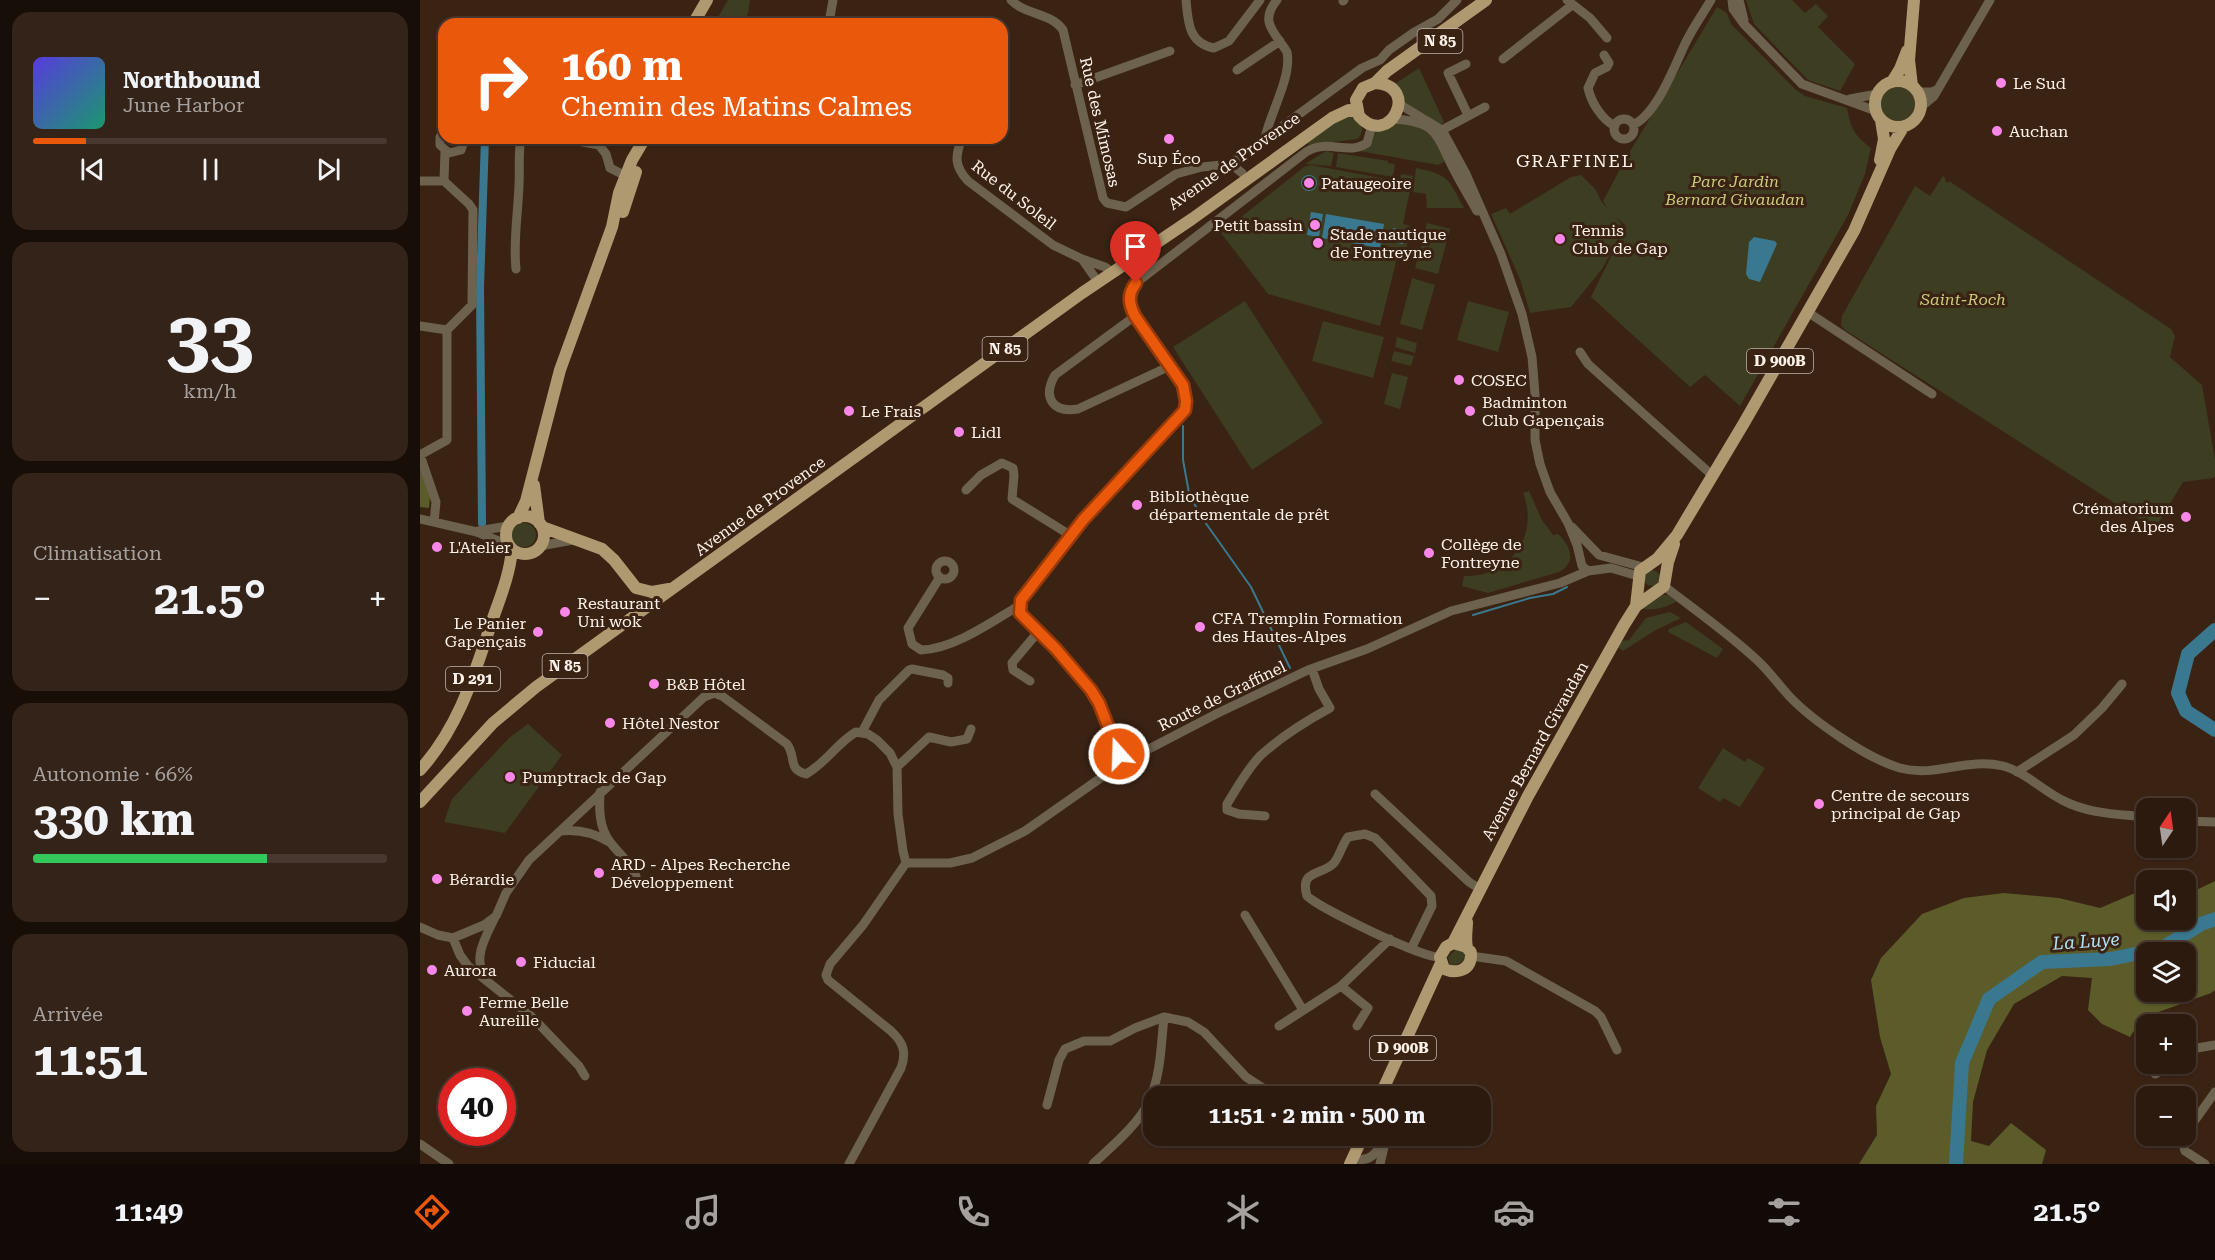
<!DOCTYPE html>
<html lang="fr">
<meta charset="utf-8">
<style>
body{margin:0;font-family:"Roboto Serif",serif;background:#342318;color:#f1f3f6;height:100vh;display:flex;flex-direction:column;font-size:22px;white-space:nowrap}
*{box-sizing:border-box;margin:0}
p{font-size:20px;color:#a6a19e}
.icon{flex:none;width:33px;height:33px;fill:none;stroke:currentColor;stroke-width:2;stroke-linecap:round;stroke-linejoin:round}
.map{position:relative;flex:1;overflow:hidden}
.sheet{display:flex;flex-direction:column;gap:12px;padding:12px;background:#180e08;width:420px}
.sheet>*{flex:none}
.hud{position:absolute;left:18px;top:18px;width:570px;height:126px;border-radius:18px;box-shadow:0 2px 4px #0004,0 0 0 2px #48382f;background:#ea580c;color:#fff;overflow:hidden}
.needle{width:39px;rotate:13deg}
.controls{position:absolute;left:1716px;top:798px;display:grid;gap:12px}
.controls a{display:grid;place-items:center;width:60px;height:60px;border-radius:12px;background:#2c1a0f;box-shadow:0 2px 4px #0004,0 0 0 2px #48382f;font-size:30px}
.speed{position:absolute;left:18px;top:1068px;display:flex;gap:12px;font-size:30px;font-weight:700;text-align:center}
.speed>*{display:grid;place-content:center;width:78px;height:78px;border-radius:50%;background:#2c1a0f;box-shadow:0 2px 4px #0004,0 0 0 2px #48382f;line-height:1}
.speed .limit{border:9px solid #d22;background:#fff;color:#111}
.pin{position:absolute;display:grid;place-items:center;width:51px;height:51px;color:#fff;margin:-62px -26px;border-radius:50% 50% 50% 0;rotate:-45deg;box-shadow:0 0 6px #0007}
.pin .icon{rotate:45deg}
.me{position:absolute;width:66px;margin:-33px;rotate:340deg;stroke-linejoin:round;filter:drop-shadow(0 0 4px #0008)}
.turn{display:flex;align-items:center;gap:21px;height:126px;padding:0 24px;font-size:27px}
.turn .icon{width:78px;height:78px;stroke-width:2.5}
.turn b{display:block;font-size:42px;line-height:51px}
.big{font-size:45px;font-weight:700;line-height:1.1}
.sheet .card{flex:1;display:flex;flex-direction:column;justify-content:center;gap:9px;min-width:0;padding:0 21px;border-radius:18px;background:#342318}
.sheet .dial{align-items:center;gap:0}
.dial b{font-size:78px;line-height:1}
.song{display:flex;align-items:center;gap:18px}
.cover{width:72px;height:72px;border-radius:9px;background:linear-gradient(135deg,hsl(250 70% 55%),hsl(160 70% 35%))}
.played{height:6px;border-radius:3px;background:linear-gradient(90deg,#ea580c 15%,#48382f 15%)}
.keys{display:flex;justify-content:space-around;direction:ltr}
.heat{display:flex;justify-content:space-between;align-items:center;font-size:33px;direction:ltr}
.charge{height:9px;border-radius:4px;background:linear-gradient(90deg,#34c759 66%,#48382f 0)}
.trip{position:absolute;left:723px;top:1086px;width:348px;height:60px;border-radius:18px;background:#2c1a0f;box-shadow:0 2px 4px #0004,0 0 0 2px #48382f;font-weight:700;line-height:60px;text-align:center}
.menu{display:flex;height:96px;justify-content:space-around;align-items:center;background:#120a06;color:#a6a19e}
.menu .icon{width:42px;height:42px}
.menu .selected{color:#ea580c}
.menu b{font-size:27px;color:#f1f3f6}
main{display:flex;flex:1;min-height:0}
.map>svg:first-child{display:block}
.green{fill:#3c3d21}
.forest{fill:#5b5c29;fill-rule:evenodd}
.water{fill:#3a788f}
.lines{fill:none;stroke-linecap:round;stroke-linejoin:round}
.stream{stroke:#3a788f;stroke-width:2}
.canal{stroke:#3a788f;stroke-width:8}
.river{stroke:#3a788f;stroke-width:14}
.minor{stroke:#6c624e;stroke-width:9}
.major{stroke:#af9970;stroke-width:12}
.route-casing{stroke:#983908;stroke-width:15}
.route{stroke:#ea580c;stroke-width:10}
.poi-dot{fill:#f987e8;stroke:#3b2314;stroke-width:2}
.labels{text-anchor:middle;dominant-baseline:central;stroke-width:6;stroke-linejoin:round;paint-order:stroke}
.shield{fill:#3b2314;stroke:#c4b4aa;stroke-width:1.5}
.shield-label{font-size:15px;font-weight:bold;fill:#fff2ea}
.poi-label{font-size:16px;fill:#fff2ea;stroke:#3b2314;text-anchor:start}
.street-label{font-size:16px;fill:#fff2ea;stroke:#3b2314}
.park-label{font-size:16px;font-style:italic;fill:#c7cb7a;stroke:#3b2314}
.neighbourhood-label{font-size:18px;letter-spacing:1.5px;fill:#fff2ea;stroke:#3b2314}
.water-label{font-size:18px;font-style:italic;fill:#afe3f9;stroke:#3b2314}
</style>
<main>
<section class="sheet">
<div class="card">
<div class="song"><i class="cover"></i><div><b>Northbound</b><p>June Harbor</p></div></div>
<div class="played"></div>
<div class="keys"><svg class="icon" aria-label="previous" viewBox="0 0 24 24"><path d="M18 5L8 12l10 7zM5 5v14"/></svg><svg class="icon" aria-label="pause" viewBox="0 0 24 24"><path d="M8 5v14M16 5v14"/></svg><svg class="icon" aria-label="next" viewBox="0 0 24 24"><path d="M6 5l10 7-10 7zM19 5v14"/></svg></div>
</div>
<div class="card dial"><b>33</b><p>km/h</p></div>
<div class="card"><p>Climatisation</p>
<div class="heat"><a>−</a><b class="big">21.5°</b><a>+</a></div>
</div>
<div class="card"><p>Autonomie · 66%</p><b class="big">330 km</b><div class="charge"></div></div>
<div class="card"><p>Arrivée</p><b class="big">11:51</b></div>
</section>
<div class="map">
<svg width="1795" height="1164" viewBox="0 0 1795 1164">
<rect width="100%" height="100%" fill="#3b2314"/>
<path class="green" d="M308 0H330L328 13 322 24H294Z
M1326 0H1372L1385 13 1396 4 1408 16 1398 27 1435 64 1420 91 1388 80 1334 24Z
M1297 7 1307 13 1311 24 1376 90 1385 96 1427 108C1431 129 1434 135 1451 148L1445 174 1428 215 1320 406 1285 375 1270 387 1171 297 1206 226 1196 217 1204 228 1182 269 1151 307 1110 313 1100 279 1071 214 1086 208 1090 214 1151 177 1161 175 1176 190 1181 201 1189 210 1183 201 1206 158Z
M999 68 1024 122 1020 125 984 103 975 84Z
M1461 104a17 17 0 1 1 34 0a17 17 0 1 1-34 0Z
M933 115 941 120C943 128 943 132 938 139L889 145 886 140 918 119Z
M972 122C1006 128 1006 126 1025 156L1024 162 1018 165 939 151 949 146 955 128Z
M906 151 914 153 911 166 885 164Z
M918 153 968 161V163L975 164 973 177 916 167Z
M891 165 977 181 980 180 981 174 993 176 983 224 990 226 986 252 980 254 977 258 960 326 848 294 801 233 884 167Z
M996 168C1030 175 1028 179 1044 208H1007L1006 194 993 192Z
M1523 176 1526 179 1525 181 1528 183 1529 181 1751 329 1755 336 1750 357 1782 385 1795 459V476L1793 478 1763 482 1735 529 1425 330 1421 325 1422 316 1495 186 1510 196Z
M1007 223 1030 229 1018 274 995 268Z
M992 278 1015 285 1002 330 980 324Z
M825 301 903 423 832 470 753 347Z
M1048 301 1089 312 1078 352 1037 340Z
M903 321 964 337 953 378 892 361Z
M977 337 997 343 995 353 975 347Z
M974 351 994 356 991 366 971 361Z
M972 373 988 377 980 409 964 404Z
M1109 491 1122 520 1133 535 1138 534C1151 546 1157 562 1139 572L1068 593 1042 586 1044 576C1089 578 1120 536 1103 493Z
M92 535a12 12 0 1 1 24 0a12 12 0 1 1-24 0Z
M1224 578a8 8 0 1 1 16 0a8 8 0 1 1-16 0Z
M1239 595H1248L1257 601C1247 607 1232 612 1221 608Z
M1250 612 1261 618 1234 631 1203 651 1197 647 1201 641 1209 640 1226 618Z
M1266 622 1303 649 1297 658 1248 632 1249 629Z
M108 724 142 755 85 833 24 822 32 799 89 738Z
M1303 748 1325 762 1328 758 1345 768 1320 807 1303 798 1300 802 1278 788Z
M1037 948 1046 952C1044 962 1041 965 1030 965L1028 957Z"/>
<path class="forest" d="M0 454 11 485 9 508 0 507Z
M1795 881V990L1791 993 1722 1018 1710 1037 1682 1024 1668 1010 1672 978 1642 976 1594 1004 1567 1050 1553 1102 1551 1141 1569 1146 1591 1123 1626 1150 1622 1164H1439L1457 1135 1456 1106 1471 1074 1460 1037 1451 980 1461 958 1502 914 1544 898 1584 893 1639 898 1680 908 1720 891 1726 892V920H1766V895ZM1726 952H1766V992H1726Z"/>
<path class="water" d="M881 183a8 8 0 1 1 16 0a8 8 0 1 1-16 0Z
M891 212 903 214 899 237 887 235Z
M906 214 964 224 960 248 902 238Z
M973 228 986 231 983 244 970 242Z
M1334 237 1355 241 1357 244 1340 282 1329 279 1326 274 1329 242Z"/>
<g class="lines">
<path class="stream" d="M763 426V460L769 493 780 515 831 587 870 668
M1053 615 1110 598 1133 594 1147 587"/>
<path class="canal" d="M62 523 60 287 65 138"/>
<path class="river" d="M1795 630 1768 654 1758 693 1766 711 1795 730
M1536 1164 1542 1063 1569 999 1622 962 1690 959 1741 949 1781 924 1795 919"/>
<path class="minor" d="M591 0C605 15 630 12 643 30L683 198 687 203 706 207 756 174 782 167 811 164 822 173
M766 0C768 21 768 43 794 48L809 41 840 0
M1147 0 1170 18 1187 38
M1312 0 1313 9 1323 23 1382 84 1456 111
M1319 0 1324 20
M923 1 924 0
M413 24 410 17 413 0
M1184 55 1189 63 1187 67 1175 73 1168 88C1171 102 1182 120 1195 126
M1083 59 1152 5
M1046 64 1028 73 1048 115
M817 70 860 41
M655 85 750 51
M1498 92H1512L1518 89
M1430 99 1457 94
M979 104 1022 130 1046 174 1081 254 1102 314 1112 357 1115 394V440L1120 464 1130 492 1148 523 1157 545 1162 566 1168 571 1191 568 1218 576
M1501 107 1514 96 1570 0
M972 119C1018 121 1016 135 1034 170 1041 184 1050 198 1057 211
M1194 129a10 10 0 1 1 20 0a10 10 0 1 1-20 0Z
M1213 125C1237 114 1254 67 1265 44 1272 29 1282 15 1291 0
M24 130 20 137V145L29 153 41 150 45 138
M1022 130 1065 107
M142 138 179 145 186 154 190 168 206 176
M542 138C535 156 534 166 548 181L633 245 662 259 685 267 692 272
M845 138C850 113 872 77 867 52 854 31 839 22 857 0
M497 140 499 138
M811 164 942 68 960 60 969 50 993 33 1018 19 1037 0
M0 181H24
M662 259 678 282
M96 269C93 240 98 214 99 185 100 169 98 153 101 138
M1389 313 1512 394
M715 316 635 375C622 398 633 413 658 409L750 366
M0 326 27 330
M1160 352 1168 364 1293 476
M546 490 561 475 582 463 593 468 594 475 592 499 650 535
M0 519 57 532 88 545
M14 522 16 502 0 455 27 440V330L52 305 53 210 49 204 24 181 25 151
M1152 527 1179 555 1223 567
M58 531 88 526
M120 546 153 540
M516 570a9 9 0 1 1 18 0a9 9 0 1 1-18 0Z
M520 577 488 628 492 644 501 650C534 649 573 621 600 605
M1244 586C1275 610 1308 633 1337 660 1349 671 1359 685 1370 697 1393 721 1448 759 1480 768 1516 778 1546 757 1583 766 1605 772 1622 790 1642 800 1668 814 1698 814 1726 817
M610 681 593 670 592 663 618 632
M442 732 459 700 489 670 492 669 523 675 528 678V683
M702 763 679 703 636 649 600 613 601 600 663 520 765 410C766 402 767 394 764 387 754 363 710 323 709 300 709 293 712 289 716 283L886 152C908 138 928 156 947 143L952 125
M477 767 509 737 531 742 547 739 551 729
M1597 772 1654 735 1682 708 1702 684
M180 792C179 810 179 827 190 842 199 854 210 862 216 876
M955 794 1049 882 1060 889
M845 816 819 814 807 810V804C817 788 827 769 841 755 861 737 886 721 910 708L899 689 892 669
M1766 821 1795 822
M140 831C158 829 173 832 189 842
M486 863H530L552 858 605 831 702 763 798 713 888 670 947 649 1031 611 1140 583 1168 571
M825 915 883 1010
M0 927 18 935 33 938 64 925 76 916 86 893 109 860 284 697 294 693 302 696 367 744C377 758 367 769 386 774 406 763 417 743 436 732L448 734 457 740 470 753 477 767 478 814 483 851 486 863
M33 938 40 955 48 966 112 1017 159 1066 165 1076
M991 949 1012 906 1011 896 955 838 945 834 928 837C922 845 920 855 914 863 902 876 879 869 887 896 901 909 1004 959 1020 957
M1051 956 1086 961 1175 1011 1181 1017 1197 1050
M63 976C54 954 66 937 75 917
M921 986 948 1008 937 1026
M859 1026 921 986 970 939
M1766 1055 1777 1048 1795 1045
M1735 1074 1752 1064
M627 1105 639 1060 645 1049 664 1041H690L715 1028 744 1017 768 1022 784 1032 826 1077 846 1090 862 1096
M1766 1133 1795 1092
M1764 1136 1762 1141 1765 1151 1785 1164
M0 1144 29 1164
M933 1158C950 1164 957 1152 965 1139
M429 1164 481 1068C487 1052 483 1042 471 1031L408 980 406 975 410 964 443 925 486 863
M673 1164C691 1147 720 1123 729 1101 741 1075 741 1045 744 1017
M960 1164 965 1143"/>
<path class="major" d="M273 24 287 0
M1455 104a23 23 0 1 1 46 0a23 23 0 1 1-46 0Z
M1472 82 1480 69 1487 51
M955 83C1002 85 969 150 939 116L936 100 943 88 955 83 967 71 1066 0
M1492 86 1489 60 1494 0
M1460 160 1464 139 1461 120
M203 212 216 172
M114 485 119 523
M86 535a19 19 0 1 1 38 0a19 19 0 1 1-38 0Z
M98 518 106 501 140 370 192 227 199 193 212 160 225 138
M122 527 182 549 194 560 216 588 232 592 249 589
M1216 606 1220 571 1237 559 1257 535 1324 423 1434 231 1470 149 1484 126
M0 770C39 727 54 675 72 621 80 598 90 574 92 549
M0 802 73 723 116 687 662 293 772 219 912 118 929 110 937 112
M1033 943 1108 796 1204 625 1216 606 1244 586 1248 562 1254 544
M1047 947 1033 943 1026 947 1020 957 1024 969C1036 974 1050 971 1051 956 1051 948 1050 954 1047 947 1045 940 1047 929 1047 922
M960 1096 1021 963
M930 1164 943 1136"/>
</g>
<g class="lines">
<defs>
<path id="route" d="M699 754 679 703 671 690 636 649 600 613 601 600 663 520 765 410 766 401 763 385 715 316C709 304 707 295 716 283"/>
</defs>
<use href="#route" class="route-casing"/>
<use href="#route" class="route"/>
</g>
<g class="poi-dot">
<circle cx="1581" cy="83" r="6"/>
<circle cx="1577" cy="131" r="6"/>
<circle cx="749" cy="139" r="6"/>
<circle cx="889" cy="183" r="6"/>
<circle cx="895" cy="225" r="6"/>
<circle cx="1140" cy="239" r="6"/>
<circle cx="898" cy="243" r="6"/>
<circle cx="1039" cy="380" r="6"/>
<circle cx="429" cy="411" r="6"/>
<circle cx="1050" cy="411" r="6"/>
<circle cx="539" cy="432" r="6"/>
<circle cx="717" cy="505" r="6"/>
<circle cx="1766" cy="517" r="6"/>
<circle cx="17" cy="547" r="6"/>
<circle cx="1009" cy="553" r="6"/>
<circle cx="145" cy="612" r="6"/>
<circle cx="780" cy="627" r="6"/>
<circle cx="118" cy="632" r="6"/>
<circle cx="234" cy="684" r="6"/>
<circle cx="190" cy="723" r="6"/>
<circle cx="90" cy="777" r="6"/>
<circle cx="1399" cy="804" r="6"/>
<circle cx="179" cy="873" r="6"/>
<circle cx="17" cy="879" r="6"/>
<circle cx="101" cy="962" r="6"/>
<circle cx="12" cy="970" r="6"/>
<circle cx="47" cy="1011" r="6"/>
</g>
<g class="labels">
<g class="shield">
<rect x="997.5" y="29" width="45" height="24" rx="4.5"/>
<rect x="562.5" y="337" width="45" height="24" rx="4.5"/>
<rect x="1327" y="349" width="66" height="24" rx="4.5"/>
<rect x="122.5" y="654" width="45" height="24" rx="4.5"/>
<rect x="26" y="667" width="54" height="24" rx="4.5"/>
<rect x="950" y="1036" width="66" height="24" rx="4.5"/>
</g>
<g class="shield-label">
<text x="1020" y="41">N 85</text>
<text x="585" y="349">N 85</text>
<text x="1360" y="361">D 900B</text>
<text x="145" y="666">N 85</text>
<text x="53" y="679">D 291</text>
<text x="983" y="1048">D 900B</text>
</g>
<g class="poi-label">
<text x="1593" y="83">Le Sud</text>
<text x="1589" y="131">Auchan</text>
<text x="749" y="158" text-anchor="middle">Sup Éco</text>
<text x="901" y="183">Pataugeoire</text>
<text x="883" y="225" text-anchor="end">Petit bassin</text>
<text x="1152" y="230">Tennis<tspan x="1152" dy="18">Club de Gap</tspan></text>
<text x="910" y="234">Stade nautique<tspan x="910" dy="18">de Fontreyne</tspan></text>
<text x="1051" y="380">COSEC</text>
<text x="1062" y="402">Badminton<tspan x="1062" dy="18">Club Gapençais</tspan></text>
<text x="441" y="411">Le Frais</text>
<text x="551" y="432">Lidl</text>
<text x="729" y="496">Bibliothèque<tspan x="729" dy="18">départementale de prêt</tspan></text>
<text x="1754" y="508" text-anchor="end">Crématorium<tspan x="1754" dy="18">des Alpes</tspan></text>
<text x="1021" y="544">Collège de<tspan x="1021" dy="18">Fontreyne</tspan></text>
<text x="29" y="547">L'Atelier</text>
<text x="157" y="603">Restaurant<tspan x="157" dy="18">Uni wok</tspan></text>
<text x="792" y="618">CFA Tremplin Formation<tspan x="792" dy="18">des Hautes-Alpes</tspan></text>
<text x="106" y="623" text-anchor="end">Le Panier<tspan x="106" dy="18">Gapençais</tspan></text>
<text x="246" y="684">B&amp;B Hôtel</text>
<text x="202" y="723">Hôtel Nestor</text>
<text x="102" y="777">Pumptrack de Gap</text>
<text x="1411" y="795">Centre de secours<tspan x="1411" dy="18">principal de Gap</tspan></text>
<text x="191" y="864">ARD - Alpes Recherche<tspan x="191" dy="18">Développement</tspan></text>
<text x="29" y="879">Bérardie</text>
<text x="113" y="962">Fiducial</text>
<text x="24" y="970">Aurora</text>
<text x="59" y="1002">Ferme Belle<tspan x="59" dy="18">Aureille</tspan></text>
</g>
<g class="street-label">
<text transform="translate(680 122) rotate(77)">Rue des Mimosas</text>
<text transform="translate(814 161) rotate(-35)">Avenue de Provence</text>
<text transform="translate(594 195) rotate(38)">Rue du Soleil</text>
<text transform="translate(340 506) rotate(-36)">Avenue de Provence</text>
<text transform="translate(802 696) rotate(-26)">Route de Graffinel</text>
<text transform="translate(1115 751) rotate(-61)">Avenue Bernard Givaudan</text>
</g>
<g class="park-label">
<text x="1315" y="181">Parc Jardin<tspan x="1315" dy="18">Bernard Givaudan</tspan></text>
<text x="1543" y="299">Saint-Roch</text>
</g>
<g class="neighbourhood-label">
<text x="1155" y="160">GRAFFINEL</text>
</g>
<g class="water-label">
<text transform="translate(1666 941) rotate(-4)">La Luye</text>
</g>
</g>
</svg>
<div class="controls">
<a><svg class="needle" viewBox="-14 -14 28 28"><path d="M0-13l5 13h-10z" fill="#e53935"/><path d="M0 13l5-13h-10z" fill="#a6a19e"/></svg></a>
<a><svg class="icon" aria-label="sound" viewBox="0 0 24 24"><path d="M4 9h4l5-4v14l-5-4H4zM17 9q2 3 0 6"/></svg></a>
<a><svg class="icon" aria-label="layers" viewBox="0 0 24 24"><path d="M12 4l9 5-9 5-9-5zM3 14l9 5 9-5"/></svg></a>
<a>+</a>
<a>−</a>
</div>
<div class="speed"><div class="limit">40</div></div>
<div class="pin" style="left:716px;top:283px;background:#d93025"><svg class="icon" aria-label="arrive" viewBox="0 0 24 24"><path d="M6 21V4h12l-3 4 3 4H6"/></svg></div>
<svg class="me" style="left:699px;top:754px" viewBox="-20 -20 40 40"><circle r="17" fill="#ea580c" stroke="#fff" stroke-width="3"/><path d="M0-11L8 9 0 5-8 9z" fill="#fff"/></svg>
<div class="trip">11:51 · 2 min · 500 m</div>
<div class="hud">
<div class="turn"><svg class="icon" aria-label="right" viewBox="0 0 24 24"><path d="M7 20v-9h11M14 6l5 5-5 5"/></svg><div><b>160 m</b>Chemin des Matins Calmes</div></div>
</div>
</div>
</main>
<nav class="menu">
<b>11:49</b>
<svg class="icon selected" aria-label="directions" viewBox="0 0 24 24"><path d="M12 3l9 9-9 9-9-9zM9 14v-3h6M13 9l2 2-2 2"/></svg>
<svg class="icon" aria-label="music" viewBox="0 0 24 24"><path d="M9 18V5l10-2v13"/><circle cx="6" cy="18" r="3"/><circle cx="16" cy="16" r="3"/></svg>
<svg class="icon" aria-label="phone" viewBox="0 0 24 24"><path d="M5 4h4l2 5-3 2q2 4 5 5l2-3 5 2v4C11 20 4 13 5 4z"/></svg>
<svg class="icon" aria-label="climate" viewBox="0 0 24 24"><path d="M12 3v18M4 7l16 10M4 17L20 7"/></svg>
<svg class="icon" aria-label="car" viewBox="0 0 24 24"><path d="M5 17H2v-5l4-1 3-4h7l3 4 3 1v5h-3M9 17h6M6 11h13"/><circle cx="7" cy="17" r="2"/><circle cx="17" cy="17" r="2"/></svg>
<svg class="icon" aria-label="filters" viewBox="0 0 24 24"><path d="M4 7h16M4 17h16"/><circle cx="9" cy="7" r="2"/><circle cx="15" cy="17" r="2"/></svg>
<b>21.5°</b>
</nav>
